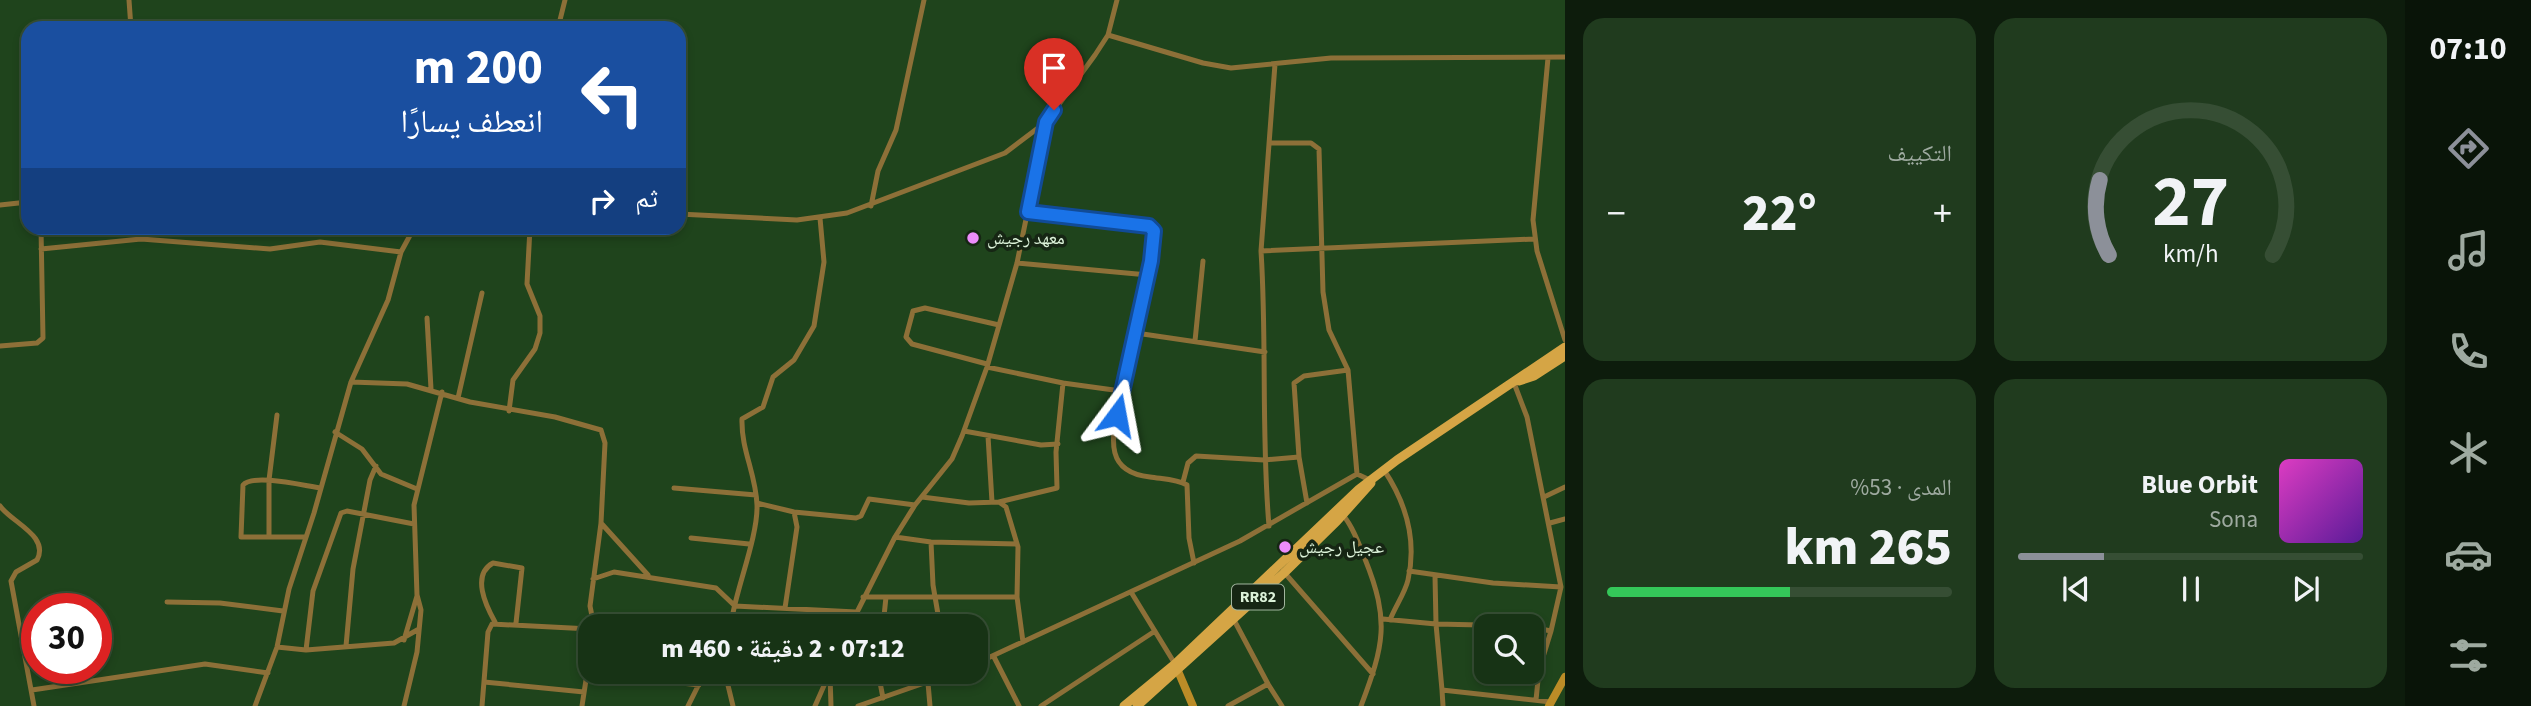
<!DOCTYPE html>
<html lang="ar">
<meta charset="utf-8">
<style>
body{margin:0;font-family:"Source Sans 3","Noto Naskh Arabic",sans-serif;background:#203b1e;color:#f1f3f6;direction:rtl;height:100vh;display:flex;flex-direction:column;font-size:26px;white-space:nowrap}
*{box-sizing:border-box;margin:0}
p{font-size:23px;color:#9eaaa0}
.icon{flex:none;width:38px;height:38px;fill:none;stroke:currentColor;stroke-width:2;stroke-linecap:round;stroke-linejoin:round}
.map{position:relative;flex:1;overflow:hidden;direction:ltr}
.side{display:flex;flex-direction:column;gap:18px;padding:18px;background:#0d1c0c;width:840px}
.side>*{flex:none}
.top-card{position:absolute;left:21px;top:21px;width:665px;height:214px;border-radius:21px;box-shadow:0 4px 10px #0003,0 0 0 2px #364e34;direction:rtl;background:#1a4fa0;color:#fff;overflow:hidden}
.buttons{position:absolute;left:1474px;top:614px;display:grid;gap:14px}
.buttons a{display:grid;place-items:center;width:70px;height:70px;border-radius:14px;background:#173315;box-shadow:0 4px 10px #0003,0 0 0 2px #364e34;font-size:35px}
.speed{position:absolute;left:21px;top:593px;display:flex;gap:14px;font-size:35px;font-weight:700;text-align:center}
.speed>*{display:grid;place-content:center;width:91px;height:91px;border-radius:50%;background:#173315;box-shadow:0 4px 10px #0003,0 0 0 2px #364e34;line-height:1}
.speed .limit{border:10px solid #d22;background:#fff;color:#111}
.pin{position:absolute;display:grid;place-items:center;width:60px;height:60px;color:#fff;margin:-72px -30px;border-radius:50% 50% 50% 0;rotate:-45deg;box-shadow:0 0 7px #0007}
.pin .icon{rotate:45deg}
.me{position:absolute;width:77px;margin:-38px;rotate:13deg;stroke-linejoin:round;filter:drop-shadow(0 0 5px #0008)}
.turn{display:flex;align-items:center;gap:24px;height:147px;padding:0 28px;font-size:32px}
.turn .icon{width:91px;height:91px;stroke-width:2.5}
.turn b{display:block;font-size:49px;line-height:60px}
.then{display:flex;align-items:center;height:66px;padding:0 28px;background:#0003;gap:14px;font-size:26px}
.big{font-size:52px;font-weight:800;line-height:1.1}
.side .card{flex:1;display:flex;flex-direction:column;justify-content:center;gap:10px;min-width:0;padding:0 24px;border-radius:21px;background:#203b1e}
.side .dial{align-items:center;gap:0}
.dial svg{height:182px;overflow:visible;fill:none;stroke:#364e34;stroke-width:7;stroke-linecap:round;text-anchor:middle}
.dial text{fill:#f1f3f6;stroke:none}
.song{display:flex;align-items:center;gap:21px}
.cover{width:84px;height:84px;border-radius:10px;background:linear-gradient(135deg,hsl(310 70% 55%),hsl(270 70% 35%))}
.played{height:7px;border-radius:4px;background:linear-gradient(90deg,#8c9099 25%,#364e34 25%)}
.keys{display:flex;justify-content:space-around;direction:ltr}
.heat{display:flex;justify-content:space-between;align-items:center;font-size:38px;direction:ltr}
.charge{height:10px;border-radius:5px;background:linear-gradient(90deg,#34c759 53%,#364e34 0)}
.side .tiles{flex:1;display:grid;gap:18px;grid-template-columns:repeat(2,1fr)}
.trip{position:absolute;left:578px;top:614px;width:410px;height:70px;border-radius:21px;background:#173315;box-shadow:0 4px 10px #0003,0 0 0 2px #364e34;font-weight:800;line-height:70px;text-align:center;direction:rtl}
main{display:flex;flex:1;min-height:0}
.menu{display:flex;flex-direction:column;width:126px;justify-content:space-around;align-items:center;background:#091408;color:#9eaaa0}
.menu .icon{width:49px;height:49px}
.menu .on{color:#8c9099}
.menu b{font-size:32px;color:#f1f3f6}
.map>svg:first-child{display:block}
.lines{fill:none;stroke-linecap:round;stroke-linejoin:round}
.street{stroke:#8d7038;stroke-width:5}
.secondary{stroke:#bb8c27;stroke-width:8}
.primary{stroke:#d5a545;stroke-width:9}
.route-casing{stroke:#114b97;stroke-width:18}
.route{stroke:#1a73e8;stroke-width:12}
.poi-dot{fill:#ec8cfb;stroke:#162614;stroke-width:2.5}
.labels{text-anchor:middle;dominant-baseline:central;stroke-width:7;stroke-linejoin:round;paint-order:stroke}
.shield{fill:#162614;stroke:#a1b59e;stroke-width:2}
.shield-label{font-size:16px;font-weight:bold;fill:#dcf2d9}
.poi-label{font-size:18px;fill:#dcf2d9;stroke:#162614;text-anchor:start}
</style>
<main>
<nav class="menu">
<b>07:10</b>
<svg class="icon on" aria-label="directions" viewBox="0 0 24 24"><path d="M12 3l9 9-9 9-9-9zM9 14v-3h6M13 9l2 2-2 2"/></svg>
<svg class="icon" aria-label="music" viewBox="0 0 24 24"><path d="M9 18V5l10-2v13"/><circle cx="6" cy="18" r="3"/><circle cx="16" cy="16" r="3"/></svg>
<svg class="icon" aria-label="phone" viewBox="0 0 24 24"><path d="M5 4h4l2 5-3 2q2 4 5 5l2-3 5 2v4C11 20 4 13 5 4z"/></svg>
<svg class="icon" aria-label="climate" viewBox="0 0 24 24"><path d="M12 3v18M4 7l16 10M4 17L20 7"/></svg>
<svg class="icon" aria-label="car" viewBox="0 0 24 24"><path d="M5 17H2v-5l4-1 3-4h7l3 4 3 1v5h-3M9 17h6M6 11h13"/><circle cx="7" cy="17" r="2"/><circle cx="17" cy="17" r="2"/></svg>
<svg class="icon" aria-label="filters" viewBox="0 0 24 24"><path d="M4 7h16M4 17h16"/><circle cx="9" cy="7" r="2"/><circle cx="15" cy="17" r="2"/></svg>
</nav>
<section class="side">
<div class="tiles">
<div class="card dial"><svg viewBox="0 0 100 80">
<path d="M14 69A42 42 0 1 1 86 69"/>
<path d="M14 69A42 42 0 0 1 10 36" stroke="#8c9099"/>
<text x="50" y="56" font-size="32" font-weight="700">27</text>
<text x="50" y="72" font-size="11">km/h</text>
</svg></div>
<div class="card"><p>التكييف</p>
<div class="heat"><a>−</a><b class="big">22°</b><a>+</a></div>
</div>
<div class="card">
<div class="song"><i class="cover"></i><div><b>Blue Orbit</b><p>Sona</p></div></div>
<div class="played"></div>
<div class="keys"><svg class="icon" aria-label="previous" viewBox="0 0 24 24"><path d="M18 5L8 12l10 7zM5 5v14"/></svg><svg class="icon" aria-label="pause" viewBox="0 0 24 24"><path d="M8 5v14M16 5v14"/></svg><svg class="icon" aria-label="next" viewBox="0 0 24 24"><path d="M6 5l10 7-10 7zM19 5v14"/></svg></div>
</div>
<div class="card"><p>المدى · 53%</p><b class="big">265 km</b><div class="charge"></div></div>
</div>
</section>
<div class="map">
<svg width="1565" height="706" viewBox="0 0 1565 706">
<rect width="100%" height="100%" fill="#1f441c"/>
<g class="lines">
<path class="street" d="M129 0 131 28
M558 28 565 0
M1108 35 1203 63 1231 68 1331 58 1565 57
M1548 58 1533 220 1537 251 1565 340
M1275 64 1261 251 1534 239
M1270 143H1311L1319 149 1323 292 1329 330 1348 370
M0 205 28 202
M871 206 878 171 896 130 924 0
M1028 212 1149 226 1154 231 1151 261 1121 391 1063 383
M679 214 797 220 847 213 1005 153 1046 122 1095 55 1108 35 1117 0
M41 249 141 239 270 249 320 242 401 252
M1261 251C1267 342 1261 434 1269 526
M1017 263 1148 275
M427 318 431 389
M1136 333 1265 352
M1195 341 1203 261
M0 346 37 343 43 338 41 228
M987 364 912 344 906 337 913 311 925 308 999 325
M987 367 1063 383 1056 452 1057 488 999 502
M351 382 407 384 470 402 555 417 601 430 605 443 601 523 590 606 594 626
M1514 383 1527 417 1561 587 1551 631
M1121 391C1115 429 1098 471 1150 477 1162 479 1177 479 1187 485L1189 538 1194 563
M458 398 482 293
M509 411 513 380 535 349 540 333V316L527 284 530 228
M964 431 1041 445 1058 444
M335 432 362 449 381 474 417 489
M988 436 992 502
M1299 457 1294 383 1304 376 1348 370 1357 474
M1384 470C1406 503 1417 540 1408 580 1405 593 1395 607 1390 620
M1183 482 1188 463 1196 456 1264 460 1299 457 1307 503
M674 488 756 495
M922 497 969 503 999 502 1006 507 1018 547 1017 597
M1544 497 1565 487
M757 503 794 512 856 518 861 516 869 499 915 505
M0 506C11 522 50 536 37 560L16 572 11 581 34 706
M1343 515C1353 527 1359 544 1365 559 1390 621 1384 645 1361 706
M601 523 648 575
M1550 523 1565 519
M269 537V480L277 415
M306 537H241L243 485C253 473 305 486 321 488
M895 537 931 542 1017 544
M691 538 749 544
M931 542 933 585 940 626
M1283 571 1373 674
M1409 571 1493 583 1561 587
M1435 576 1436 624 1526 626
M593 579 614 572 716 588 735 606 856 612
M1131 592 1175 664
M863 597H1017L1023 642
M167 602 220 603 283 611
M785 608 797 527 794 512
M1383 619 1436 624 1442 690 1551 702
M495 622C486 606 471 575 493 563L522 568 516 623
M594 626H605
M727 626 733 613C739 582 758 534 757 505 756 474 741 450 742 419L763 407 773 377 794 360 814 326 824 262 820 218
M850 626 895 537 915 505 952 459 962 436 987 367 1017 263 1046 122
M883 626 886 597
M1531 627 1551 631 1539 670 1536 700
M404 640 417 596
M346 646 353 569 370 480 376 466
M277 647 306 650 394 643 419 629
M306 650 313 591 341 513 347 511 414 524
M994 657 1019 706
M975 664 1240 541 1357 474 1372 481
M587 672 699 685
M878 672 883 698
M830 675 831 706
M703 677H726L733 706
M726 677 767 672
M484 682 584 692
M928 683 930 706
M1268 684 1282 706
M32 690 205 664 268 673
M1442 690 1443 706
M255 706 277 647 289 589 314 513 351 382 388 300 401 252 414 228
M404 706 417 652 421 610 417 595 414 505 442 392
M482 706 488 632 492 624 590 629
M582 706 590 654
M688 706 705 672
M815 706 830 672
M858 706 956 672
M1041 706 1155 631
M1228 706 1268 684 1234 620"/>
<path class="secondary" d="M1175 664 1193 706
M1549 706 1565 677"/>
<path class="primary" d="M1519 381 1534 376 1565 356
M1124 706 1175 664 1359 489 1397 460 1565 347
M1137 706 1284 573 1337 521 1371 483"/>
</g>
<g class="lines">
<defs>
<path id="route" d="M1054 110 1046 122 1028 212 1149 226 1154 231 1151 261 1117 415"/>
</defs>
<use href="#route" class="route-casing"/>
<use href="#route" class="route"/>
</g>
<g class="poi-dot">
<circle cx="973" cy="238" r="7"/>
<circle cx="1285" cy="547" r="7"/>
</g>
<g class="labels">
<rect class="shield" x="1232" y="584.5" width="52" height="25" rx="5"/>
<g class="shield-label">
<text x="1258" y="597">RR82</text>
</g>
<g class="poi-label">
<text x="987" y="238">معهد رجيش</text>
<text x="1299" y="547">عجيل رجيش</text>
</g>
</g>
</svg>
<div class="buttons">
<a><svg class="icon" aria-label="search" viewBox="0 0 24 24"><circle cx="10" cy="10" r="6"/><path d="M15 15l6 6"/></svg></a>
</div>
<div class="speed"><div class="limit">30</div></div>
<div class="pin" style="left:1054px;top:110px;background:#d93025"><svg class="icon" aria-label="arrive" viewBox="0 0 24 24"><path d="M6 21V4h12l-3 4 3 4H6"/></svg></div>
<svg class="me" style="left:1117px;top:415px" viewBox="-20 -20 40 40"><path d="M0-17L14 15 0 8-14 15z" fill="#1a73e8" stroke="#fff" stroke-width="4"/></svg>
<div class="trip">07:12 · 2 دقيقة · 460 m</div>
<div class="top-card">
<div class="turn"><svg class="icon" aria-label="left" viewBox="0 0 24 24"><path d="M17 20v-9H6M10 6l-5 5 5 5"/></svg><div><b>200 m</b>انعطف يسارًا</div></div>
<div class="then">ثم<svg class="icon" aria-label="right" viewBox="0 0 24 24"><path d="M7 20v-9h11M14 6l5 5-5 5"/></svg></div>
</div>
</div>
</main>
